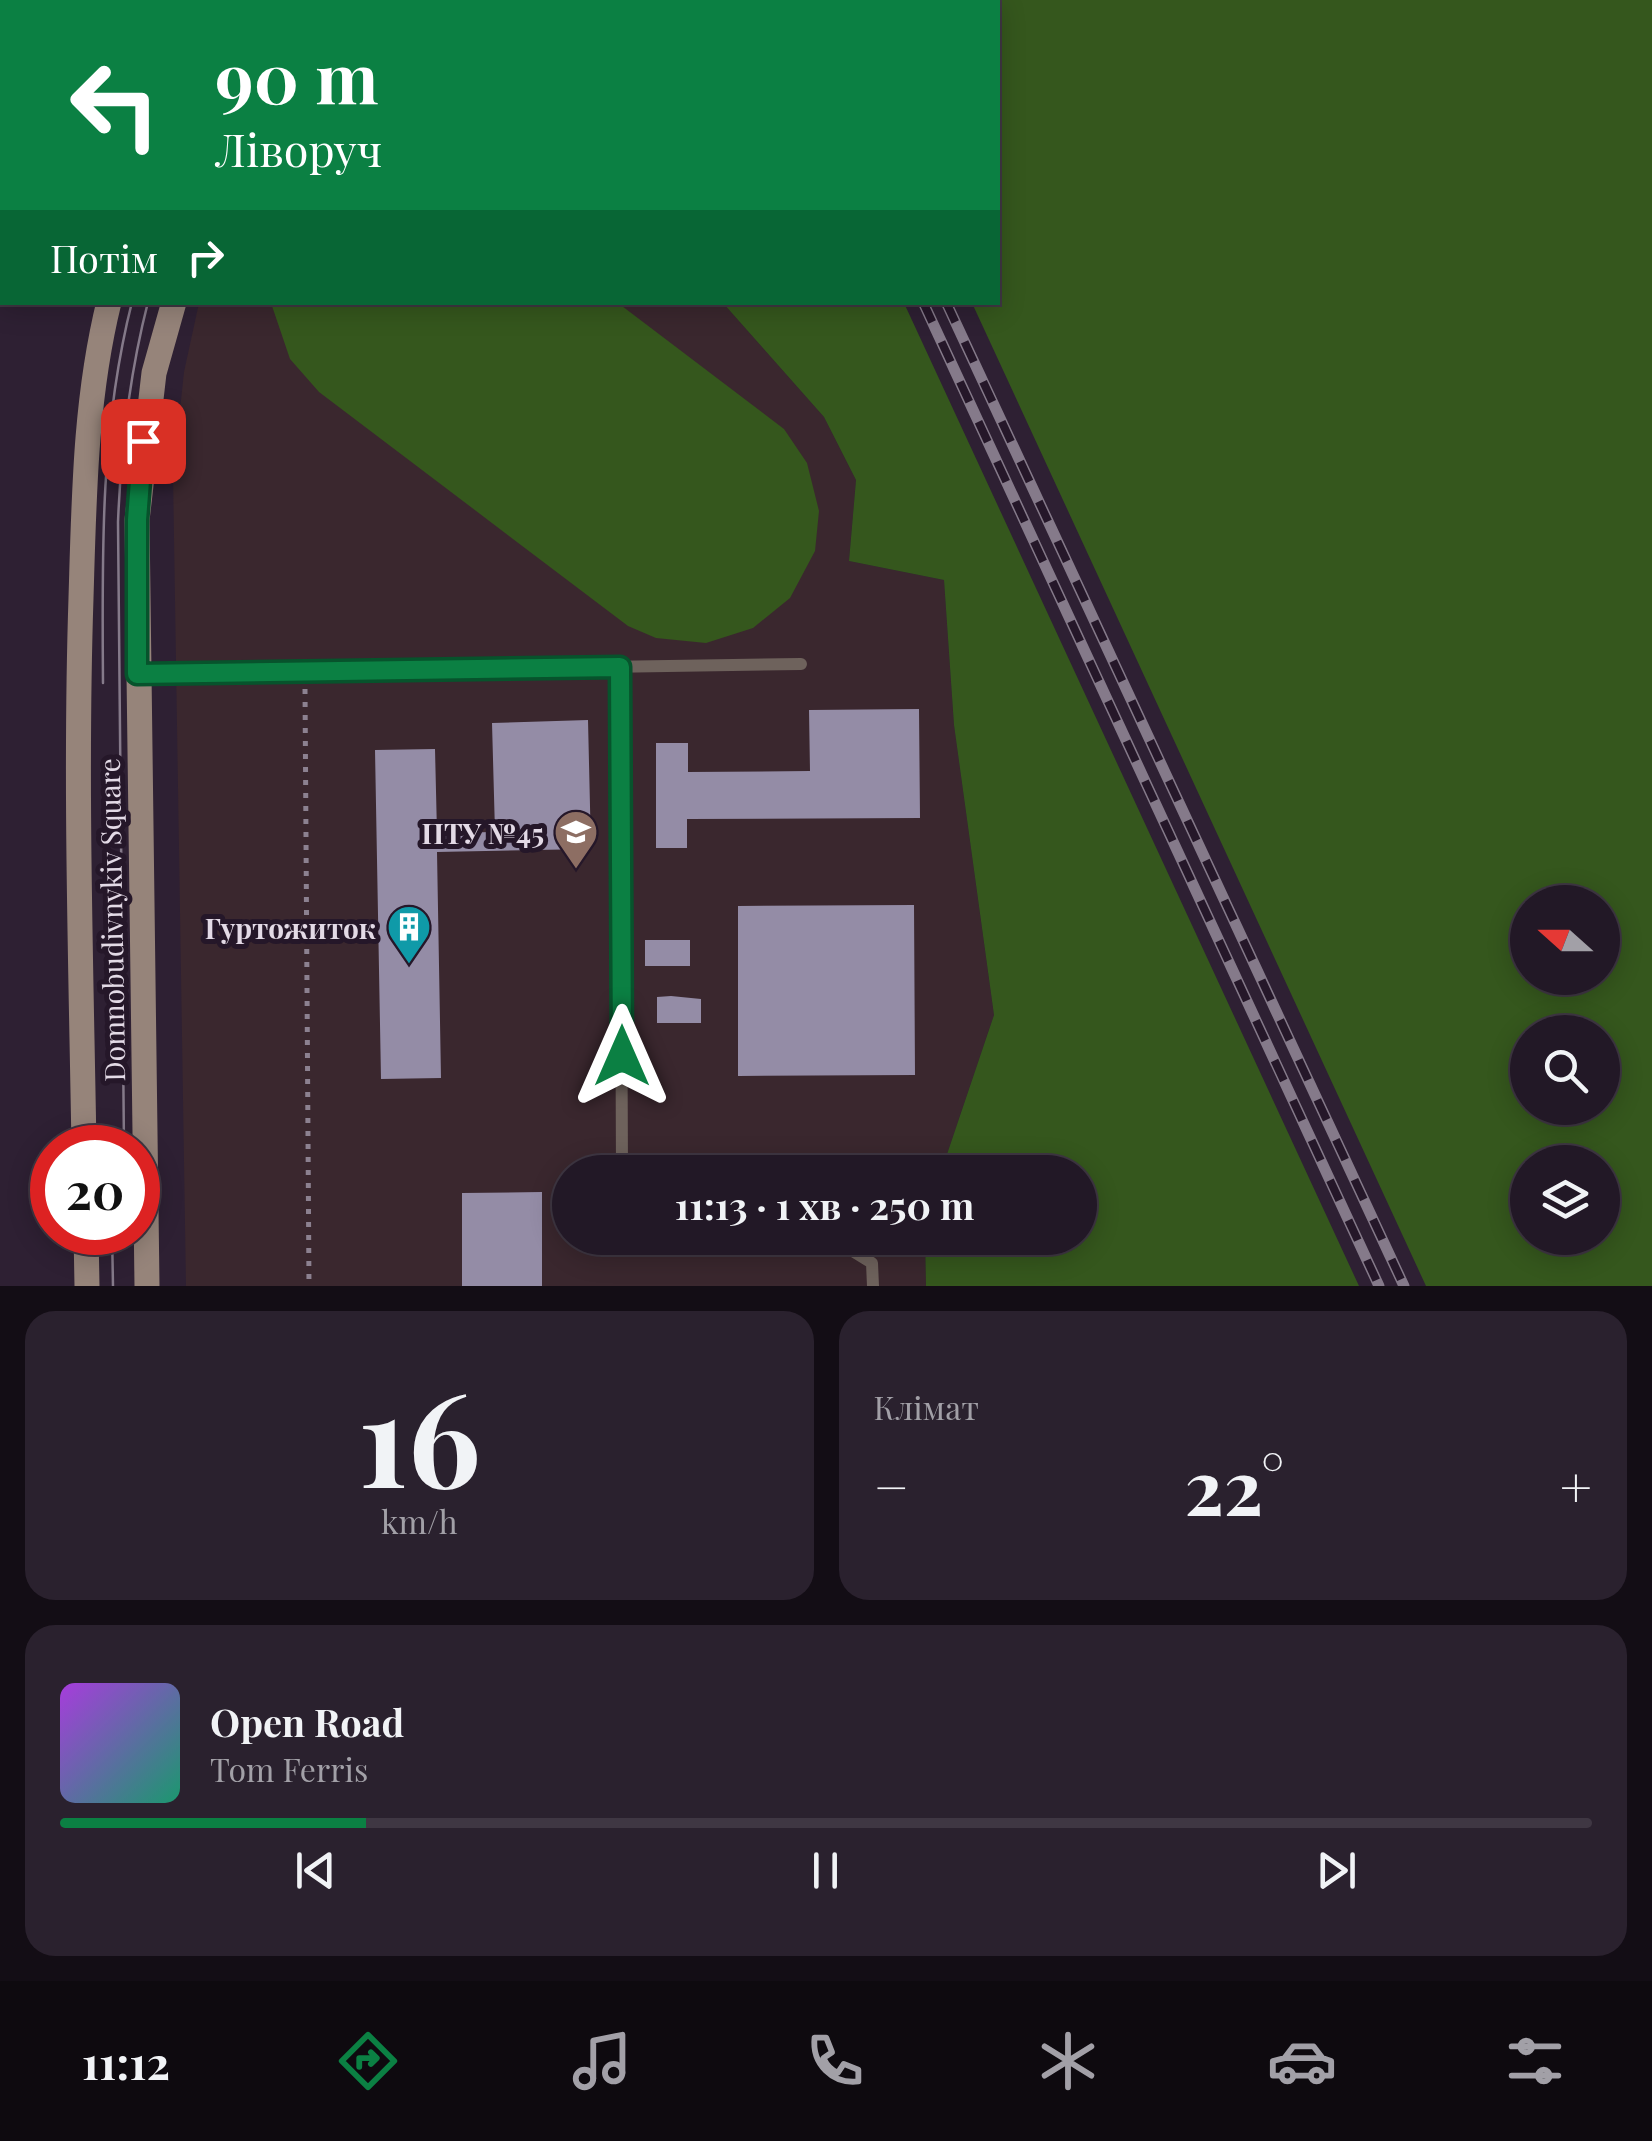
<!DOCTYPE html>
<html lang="uk">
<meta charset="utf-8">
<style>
body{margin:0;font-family:"Playfair Display",serif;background:#2a212e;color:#f1f3f6;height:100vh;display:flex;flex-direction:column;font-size:38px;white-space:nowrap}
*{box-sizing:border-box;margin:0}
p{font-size:32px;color:#a2a0a7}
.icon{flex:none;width:55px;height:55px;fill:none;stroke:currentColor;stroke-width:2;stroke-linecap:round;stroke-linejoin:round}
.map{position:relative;height:1286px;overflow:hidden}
.side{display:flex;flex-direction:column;gap:25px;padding:25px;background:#130d15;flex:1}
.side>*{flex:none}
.banner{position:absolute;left:0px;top:0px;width:1000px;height:305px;box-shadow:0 5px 25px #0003,0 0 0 2px #3f3743;background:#0b8043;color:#fff;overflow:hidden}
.needle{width:65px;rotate:291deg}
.buttons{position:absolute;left:1510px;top:885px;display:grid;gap:20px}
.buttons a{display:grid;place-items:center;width:110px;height:110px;border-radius:50%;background:#221826;box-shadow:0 5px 25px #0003,0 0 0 2px #3f3743;font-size:50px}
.speed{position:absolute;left:30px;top:1125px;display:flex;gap:20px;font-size:50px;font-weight:700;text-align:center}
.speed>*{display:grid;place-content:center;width:130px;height:130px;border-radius:50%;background:#221826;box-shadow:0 5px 25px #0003,0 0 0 2px #3f3743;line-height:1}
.speed .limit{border:15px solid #d22;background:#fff;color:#111}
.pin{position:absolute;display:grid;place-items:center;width:85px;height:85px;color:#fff;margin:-42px;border-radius:20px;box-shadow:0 5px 15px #0006}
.me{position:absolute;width:110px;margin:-55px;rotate:0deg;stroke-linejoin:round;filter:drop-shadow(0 0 8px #0008)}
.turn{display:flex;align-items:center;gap:35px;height:210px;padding:0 50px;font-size:45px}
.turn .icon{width:130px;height:130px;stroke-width:2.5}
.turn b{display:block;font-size:70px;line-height:85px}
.then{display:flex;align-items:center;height:95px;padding:0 50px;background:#0003;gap:20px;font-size:38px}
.big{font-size:75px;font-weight:700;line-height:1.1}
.side .card{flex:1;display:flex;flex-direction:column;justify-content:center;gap:15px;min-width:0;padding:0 35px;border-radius:30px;background:#2a212e}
.side .dial{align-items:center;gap:0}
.dial b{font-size:130px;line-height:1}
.song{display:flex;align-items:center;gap:30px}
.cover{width:120px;height:120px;border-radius:15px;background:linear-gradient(135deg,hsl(280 70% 55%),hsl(160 70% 35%))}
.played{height:10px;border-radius:5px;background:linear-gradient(90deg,#0b8043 20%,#3f3743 20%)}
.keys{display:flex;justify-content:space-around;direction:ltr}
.heat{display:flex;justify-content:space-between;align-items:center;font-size:55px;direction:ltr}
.side .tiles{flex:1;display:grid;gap:25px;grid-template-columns:1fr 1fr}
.card:last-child{grid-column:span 2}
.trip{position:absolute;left:552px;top:1155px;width:545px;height:100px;border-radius:50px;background:#221826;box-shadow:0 5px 25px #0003,0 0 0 2px #3f3743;font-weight:700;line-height:100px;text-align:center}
.tabs{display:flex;height:160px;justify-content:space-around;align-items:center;background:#0e0a0f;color:#a2a0a7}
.tabs .icon{width:70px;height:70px}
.tabs .current{color:#0b8043}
.tabs b{font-size:45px;color:#f1f3f6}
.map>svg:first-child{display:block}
.education{fill:#3a272e}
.green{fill:#35571d;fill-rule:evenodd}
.building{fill:#948ca6}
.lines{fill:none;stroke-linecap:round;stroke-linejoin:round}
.path{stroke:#8c8190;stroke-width:5;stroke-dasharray:5 8;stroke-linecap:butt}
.service{stroke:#6e625c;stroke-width:12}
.secondary{stroke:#96847a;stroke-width:25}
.tram{stroke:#857a8a;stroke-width:2.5}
.rail-casing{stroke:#857a8a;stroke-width:11}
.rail{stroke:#251729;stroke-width:8;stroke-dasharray:22;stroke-linecap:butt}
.route-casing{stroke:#07532c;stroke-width:25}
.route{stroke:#0b8043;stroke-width:18}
.labels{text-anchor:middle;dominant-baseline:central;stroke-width:10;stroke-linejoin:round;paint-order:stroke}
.poi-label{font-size:28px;font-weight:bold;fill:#e3dae6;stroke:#251729;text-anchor:end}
.street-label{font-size:28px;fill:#e3dae6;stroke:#251729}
</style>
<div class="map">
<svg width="1652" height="1286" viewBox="0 0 1652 1286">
<rect width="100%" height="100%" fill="#2e2033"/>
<path class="education" d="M199 303H723L824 417 856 480 849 561 944 580 954 725 994 1015 941 1172H570V1238H925L926 1286H186L173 475 184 372Z"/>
<path class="green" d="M833 0H1652V1286H1426L972 303 998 302V2ZM1602 902V978H1528V902ZM1602 1032V1108H1528V1032ZM1602 1162V1238H1528V1162Z
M271 303H618L784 429 807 463 819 511 815 551 790 598 753 628 706 643 656 638 628 626 319 392 290 359Z
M723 303H904L1359 1286H926L925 1238H1080V1172H941L994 1015 954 725 944 580 849 561 856 480 824 417Z"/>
<path class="building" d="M919 709 920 818 687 819V848H656V743H688V772L810 771 809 710Z
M588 720 591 849 437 852 441 1078 381 1079 375 750 435 749 437 833 495 832 492 723Z
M914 905 915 1075 738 1076V906Z
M645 940H690V966H645Z
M671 996 701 999V1023H657V997Z
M542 1192V1286H462V1193Z"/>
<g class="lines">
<path class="path" d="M305 689 309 1286"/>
<path class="service" d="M620 667 622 1172
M139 674 801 664
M623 1238V1243L846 1247 872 1263 873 1286"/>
<path class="secondary" d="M237 2 239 0
M322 2 323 0
M84 1148C81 964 75 781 81 598 84 499 85 399 109 302
M86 1232 87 1286
M147 1286 137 520 154 373 174 302"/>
<path class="tram" d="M266 2 268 0
M285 2 287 0
M103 683C102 554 100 428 132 302
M124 1148 118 522C121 447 129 376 148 302
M112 1232 113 1286"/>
<defs>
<path id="rail" d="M785 0 786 2
M807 0 808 2
M923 302 1379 1286
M946 302 1404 1286"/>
</defs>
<use href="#rail" class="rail-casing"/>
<use href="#rail" class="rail"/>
</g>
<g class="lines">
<defs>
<path id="route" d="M143 441 137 520V674L620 667 622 1056"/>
</defs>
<use href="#route" class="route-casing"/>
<use href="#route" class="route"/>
</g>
<defs>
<symbol id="university-pin" viewBox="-11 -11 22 30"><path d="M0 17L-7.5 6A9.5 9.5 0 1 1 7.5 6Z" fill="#8d6e63" stroke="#251729"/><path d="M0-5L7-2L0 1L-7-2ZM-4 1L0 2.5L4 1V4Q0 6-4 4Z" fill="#fff"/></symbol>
<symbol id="building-pin" viewBox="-11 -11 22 30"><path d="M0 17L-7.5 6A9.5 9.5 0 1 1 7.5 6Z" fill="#0f9aa8" stroke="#251729"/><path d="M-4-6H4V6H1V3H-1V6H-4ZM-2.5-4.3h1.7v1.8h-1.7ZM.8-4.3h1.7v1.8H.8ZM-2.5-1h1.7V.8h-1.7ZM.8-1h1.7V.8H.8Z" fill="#fff"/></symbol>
</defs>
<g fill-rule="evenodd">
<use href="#university-pin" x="551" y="807" width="50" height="68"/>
<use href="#building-pin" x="384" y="902" width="50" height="68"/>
</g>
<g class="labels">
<g class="poi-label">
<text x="544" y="832">ПТУ №45</text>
<text x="376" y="927">Гуртожиток</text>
</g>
<g class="street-label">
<text transform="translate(111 920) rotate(-91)">Domnobudivnykiv Square</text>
</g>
</g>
</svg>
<div class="buttons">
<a><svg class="needle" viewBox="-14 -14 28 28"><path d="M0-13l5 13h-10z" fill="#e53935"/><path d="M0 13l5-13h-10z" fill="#a2a0a7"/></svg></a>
<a><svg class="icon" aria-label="search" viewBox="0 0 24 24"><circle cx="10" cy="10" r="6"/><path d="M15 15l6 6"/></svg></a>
<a><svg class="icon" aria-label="layers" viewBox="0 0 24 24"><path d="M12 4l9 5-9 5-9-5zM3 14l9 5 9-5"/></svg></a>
</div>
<div class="speed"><div class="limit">20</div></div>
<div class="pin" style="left:143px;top:441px;background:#d93025"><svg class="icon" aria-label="arrive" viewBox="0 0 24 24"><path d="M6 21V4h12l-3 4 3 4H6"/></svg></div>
<svg class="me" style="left:622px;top:1056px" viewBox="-20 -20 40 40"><path d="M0-17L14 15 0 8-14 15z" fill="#0b8043" stroke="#fff" stroke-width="4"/></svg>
<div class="trip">11:13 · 1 хв · 250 m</div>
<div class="banner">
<div class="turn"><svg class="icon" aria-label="left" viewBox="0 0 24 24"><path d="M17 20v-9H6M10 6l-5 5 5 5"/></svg><div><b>90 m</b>Ліворуч</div></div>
<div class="then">Потім<svg class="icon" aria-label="right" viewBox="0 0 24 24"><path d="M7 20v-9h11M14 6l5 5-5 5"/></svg></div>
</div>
</div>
<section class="side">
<div class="tiles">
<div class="card dial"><b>16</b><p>km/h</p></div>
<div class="card"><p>Клімат</p>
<div class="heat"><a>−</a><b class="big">22°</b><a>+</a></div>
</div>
<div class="card">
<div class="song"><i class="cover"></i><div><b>Open Road</b><p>Tom Ferris</p></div></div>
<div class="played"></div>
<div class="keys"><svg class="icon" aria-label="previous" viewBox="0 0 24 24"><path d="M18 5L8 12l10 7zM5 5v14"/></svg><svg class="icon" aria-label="pause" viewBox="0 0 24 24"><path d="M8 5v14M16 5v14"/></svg><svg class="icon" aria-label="next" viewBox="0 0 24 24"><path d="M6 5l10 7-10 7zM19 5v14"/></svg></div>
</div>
</div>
</section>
<nav class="tabs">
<b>11:12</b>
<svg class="icon current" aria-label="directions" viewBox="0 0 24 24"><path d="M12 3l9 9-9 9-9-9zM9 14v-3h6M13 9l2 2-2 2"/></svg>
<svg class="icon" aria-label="music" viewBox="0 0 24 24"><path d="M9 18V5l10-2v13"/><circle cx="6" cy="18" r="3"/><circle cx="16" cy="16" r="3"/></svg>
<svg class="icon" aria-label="phone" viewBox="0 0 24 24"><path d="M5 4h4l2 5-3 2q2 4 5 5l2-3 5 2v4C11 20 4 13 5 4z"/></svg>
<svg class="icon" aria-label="climate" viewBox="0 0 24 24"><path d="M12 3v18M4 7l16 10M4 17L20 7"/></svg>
<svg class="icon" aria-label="car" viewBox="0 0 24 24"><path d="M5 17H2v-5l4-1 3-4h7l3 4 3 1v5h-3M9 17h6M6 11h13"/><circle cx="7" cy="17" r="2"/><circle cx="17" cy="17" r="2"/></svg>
<svg class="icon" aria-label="filters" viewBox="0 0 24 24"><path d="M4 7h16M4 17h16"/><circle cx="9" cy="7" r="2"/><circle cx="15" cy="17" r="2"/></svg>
</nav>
